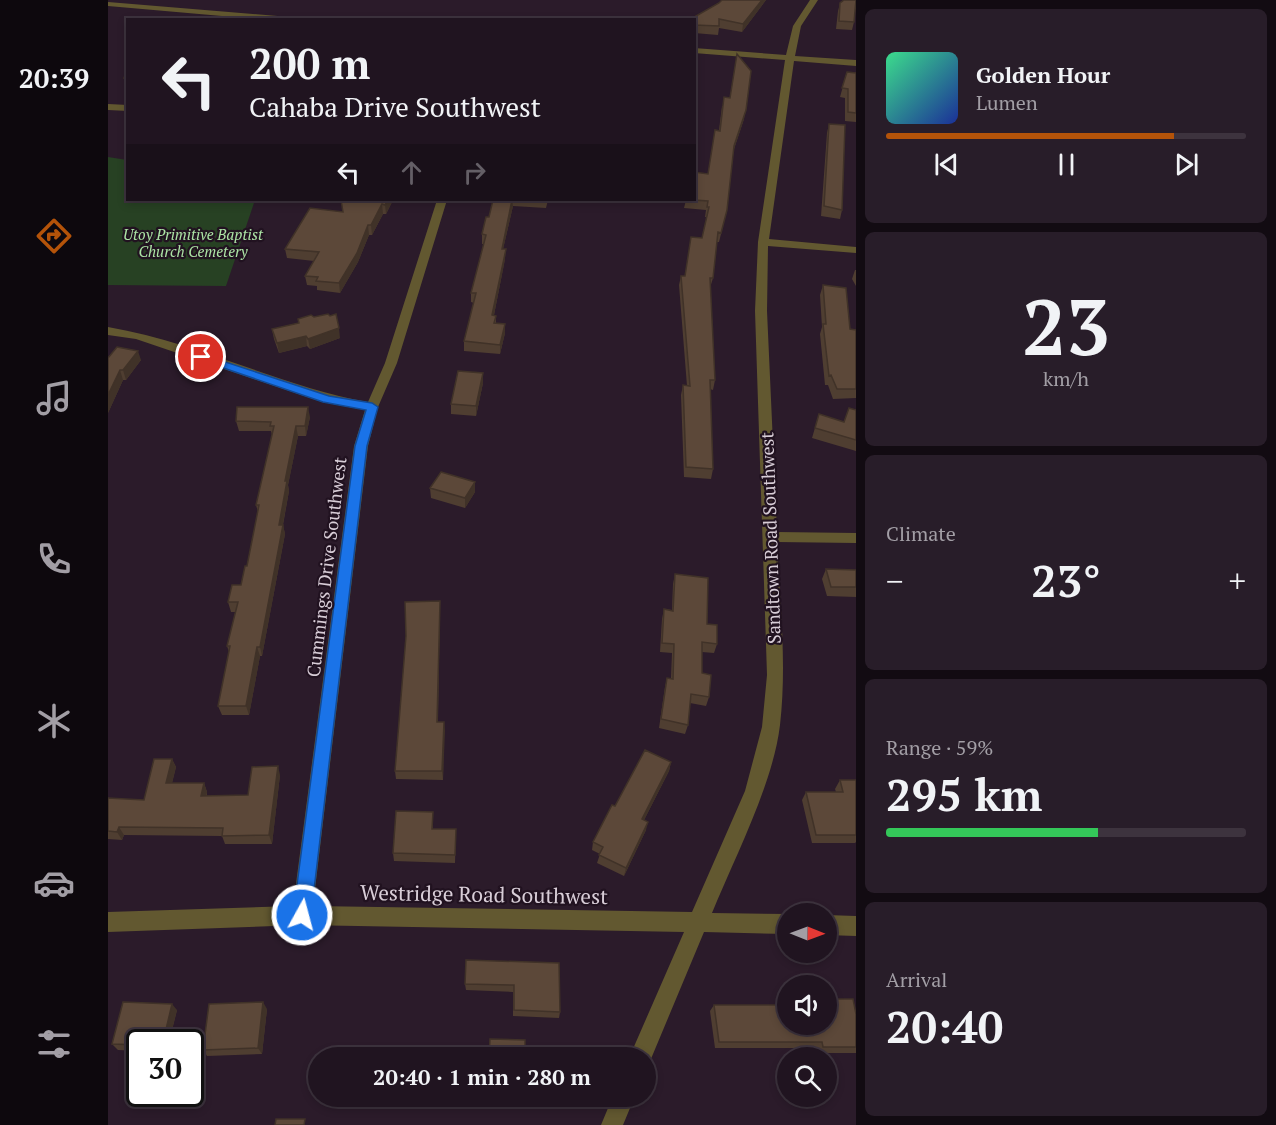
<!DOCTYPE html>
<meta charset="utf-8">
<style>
body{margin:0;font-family:"PT Serif",serif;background:#281d29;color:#f1f3f6;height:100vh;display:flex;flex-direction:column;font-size:22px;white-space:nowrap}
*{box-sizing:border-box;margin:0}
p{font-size:20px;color:#a29ea5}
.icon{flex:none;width:33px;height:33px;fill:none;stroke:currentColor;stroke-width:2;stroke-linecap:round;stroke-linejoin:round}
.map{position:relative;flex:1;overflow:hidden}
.details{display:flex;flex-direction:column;gap:9px;padding:9px;background:#120b12;width:420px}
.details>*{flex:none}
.top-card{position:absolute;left:18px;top:18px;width:570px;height:183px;border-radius:0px;box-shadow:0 3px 9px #0003,0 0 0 2px #3d333e;background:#201420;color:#f1f3f6;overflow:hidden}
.needle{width:39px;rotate:91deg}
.tools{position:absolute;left:669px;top:903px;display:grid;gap:12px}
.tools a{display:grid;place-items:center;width:60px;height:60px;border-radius:50%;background:#201420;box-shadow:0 3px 9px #0003,0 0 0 2px #3d333e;font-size:30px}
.speed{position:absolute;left:18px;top:1029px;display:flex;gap:12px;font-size:30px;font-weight:700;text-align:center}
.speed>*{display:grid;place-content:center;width:78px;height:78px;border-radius:50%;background:#201420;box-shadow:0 3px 9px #0003,0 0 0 2px #3d333e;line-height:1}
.speed .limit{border:3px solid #111;border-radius:9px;background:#fff;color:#111}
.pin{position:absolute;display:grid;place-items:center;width:51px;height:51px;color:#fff;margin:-26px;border:3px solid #fff;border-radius:50%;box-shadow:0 2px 6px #0007}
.me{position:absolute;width:66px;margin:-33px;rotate:7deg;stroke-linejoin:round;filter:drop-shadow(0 0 4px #0008)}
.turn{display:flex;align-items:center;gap:21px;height:126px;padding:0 24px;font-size:27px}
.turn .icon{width:78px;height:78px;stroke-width:2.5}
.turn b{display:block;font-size:42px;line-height:51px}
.lanes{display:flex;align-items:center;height:57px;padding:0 24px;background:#0003;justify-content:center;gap:30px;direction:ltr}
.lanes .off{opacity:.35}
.big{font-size:45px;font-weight:700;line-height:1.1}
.details .widget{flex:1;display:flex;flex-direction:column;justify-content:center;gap:9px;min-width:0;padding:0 21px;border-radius:9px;background:#281d29}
.details .dial{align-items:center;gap:0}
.dial b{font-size:78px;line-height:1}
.song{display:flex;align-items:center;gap:18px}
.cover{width:72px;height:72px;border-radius:9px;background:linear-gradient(135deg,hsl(150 70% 55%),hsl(230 70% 35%))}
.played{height:6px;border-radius:3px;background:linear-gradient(90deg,#b45309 80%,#3d333e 80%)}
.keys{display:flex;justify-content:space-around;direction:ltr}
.heat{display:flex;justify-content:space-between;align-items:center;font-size:33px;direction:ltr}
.charge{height:9px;border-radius:4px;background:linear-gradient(90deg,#34c759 59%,#3d333e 0)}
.trip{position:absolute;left:200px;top:1047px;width:348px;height:60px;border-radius:30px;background:#201420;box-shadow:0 3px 9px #0003,0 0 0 2px #3d333e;font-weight:700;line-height:60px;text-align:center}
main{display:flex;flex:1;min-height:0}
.tabs{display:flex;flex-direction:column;width:108px;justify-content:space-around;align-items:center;background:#0d080d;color:#a29ea5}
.tabs .icon{width:42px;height:42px}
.tabs .current{color:#b45309}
.tabs b{font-size:27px;color:#f1f3f6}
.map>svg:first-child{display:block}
.green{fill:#274123}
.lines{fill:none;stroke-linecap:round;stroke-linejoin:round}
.minor{fill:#625830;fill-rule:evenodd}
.wall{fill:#4f3e31}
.shaded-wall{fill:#403228}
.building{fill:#5c4839;stroke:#403228;stroke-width:1.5}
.route{fill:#1a73e8;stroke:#114b97;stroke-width:1.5}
.labels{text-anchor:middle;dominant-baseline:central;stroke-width:4.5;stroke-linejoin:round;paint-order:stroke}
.far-park-label{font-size:15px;font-style:italic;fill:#ace4a5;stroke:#211220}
.street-label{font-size:18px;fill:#d8cdd7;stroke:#211220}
.near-street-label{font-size:21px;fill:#d8cdd7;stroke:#211220}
</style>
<main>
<nav class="tabs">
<b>20:39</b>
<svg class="icon current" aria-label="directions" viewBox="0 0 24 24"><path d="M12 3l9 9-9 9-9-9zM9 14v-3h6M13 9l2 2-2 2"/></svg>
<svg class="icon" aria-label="music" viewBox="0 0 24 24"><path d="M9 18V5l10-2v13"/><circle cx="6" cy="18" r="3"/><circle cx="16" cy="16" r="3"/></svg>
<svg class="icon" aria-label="phone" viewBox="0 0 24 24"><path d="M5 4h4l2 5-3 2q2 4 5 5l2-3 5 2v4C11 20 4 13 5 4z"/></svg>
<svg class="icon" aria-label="climate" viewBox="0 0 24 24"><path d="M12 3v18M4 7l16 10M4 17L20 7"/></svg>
<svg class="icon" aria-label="car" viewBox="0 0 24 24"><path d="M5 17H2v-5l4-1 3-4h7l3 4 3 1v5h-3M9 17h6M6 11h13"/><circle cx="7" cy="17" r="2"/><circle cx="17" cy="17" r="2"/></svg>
<svg class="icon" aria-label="filters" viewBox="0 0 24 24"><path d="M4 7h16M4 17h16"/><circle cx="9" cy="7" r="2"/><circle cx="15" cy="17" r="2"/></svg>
</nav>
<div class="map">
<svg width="748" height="1125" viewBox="0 0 748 1125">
<rect width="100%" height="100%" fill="#2b1b2a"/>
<path class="green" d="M0 157 19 160 20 200H147L118 286 0 285Z"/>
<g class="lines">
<path class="minor" d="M702 0H710L693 26 687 56 748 60V66L686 61 661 239 748 247V253L660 246 659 311 669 532 748 533V543L669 542C672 603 679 664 672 725 665 784 627 857 604 913L680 914V934L596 932 540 1066 537 1067V1058H521L576 932 194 925 0 932V912L185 906 246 446 257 410 214 402 28 339 0 335V327C89 342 171 386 260 402L277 363 329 200H339L289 363 270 407 260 446 205 906 584 912 637 791 654 727 659 675 647 311 650 242 677 60 586 53V48L678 55 685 26Z
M0 2 193 18 197 20H158L0 6Z
M0 104 20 105V111L0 110Z
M718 915 748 916V936L718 935Z
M505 1096H527L515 1125H493Z"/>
</g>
<path class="wall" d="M658 0 634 32 611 28 610 35 586 33V20L611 3Z
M732 3 746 22 744 30 728 29 730 11Z
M20 68V86H18L16 78Z
M739 72 748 73V122L737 121V98L732 97Z
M614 106 636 119 625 152 619 210 611 242H609L605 278 602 288 607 380 605 390 602 389 605 469 603 479 576 477 573 395 575 385 579 386 571 285 573 276H577L594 238 599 217H597L598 210 576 208 578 200H586L600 174 611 130Z
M721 124 734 210 732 219 713 216 719 133Z
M285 200 278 214H275L264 235H261L250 262 232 293 209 290V286L199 285 197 276 206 261 179 258 177 249 235 212Z
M385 200H440L438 208 405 206 395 249 397 259 386 315 388 316V323L397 324V333L392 354 356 351V341L366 303 363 302V293L376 244H374V234L381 217Z
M747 270H748V286L744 279Z
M715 285 742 329 748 330V398L725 399 720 385H717L712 334 714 327 712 295Z
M190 319 232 338 202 349 199 346 171 353 166 339 164 329 190 323Z
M9 347 33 360 18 380H15L0 413Z
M375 383 368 416 343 414V404Z
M748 410V451L704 438 711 414 736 422Z
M202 417 198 436H190L180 485 181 491 175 525 177 534 154 656H152L141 715H114L110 706 121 652 119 646 128 612H123L120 602 133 585 139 566 150 512 148 505 164 435 163 431H131L128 421Z
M367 482V492L357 508 323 498 322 488Z
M718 569 748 570V597L719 596 714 579Z
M567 574 599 624 609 644 606 653 594 652V673L601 697 598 706 582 703 580 725 577 734 551 728 557 687 559 678H563L564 653 552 652 554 619 556 609 564 610 565 584Z
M332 601 330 722H336L335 780 288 779 287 771Z
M64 759 68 767 64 783H96L99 792V796L140 795 172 775 164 844H117L114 836 16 835 14 840 0 839V798L36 800Z
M563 762 561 771 536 820 538 830 516 876 489 863 492 854 484 850 485 842 507 806Z
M732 780H748V842L747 843H704L694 800 698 792H728L727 789Z
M325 821V829H348L347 863 286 861 285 853Z
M451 963 452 1012 451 1018 405 1016V992L358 990 357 984Z
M606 1005 748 1014V1053H709V1048H607L602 1011Z
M159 1009 154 1054 99 1056 95 1050Z
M69 1010 61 1042H32V1051L10 1050 4 1044Z
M42 1094H70L69 1102 47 1103 42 1098Z
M380 1096 417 1102 416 1108 379 1106Z"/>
<path class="shaded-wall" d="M654 0H658L634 32 635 24Z
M638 110 636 119 624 155 626 146Z
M280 200H285L278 214 277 205Z
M404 200 405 206 393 258 394 249Z
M274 204 275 214 264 235 263 225Z
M260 225 261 235 250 262 232 293 231 283Z
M398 249 397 259 384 325V315Z
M397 324V333L392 354V345Z
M231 328 232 338 202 349 200 339Z
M198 336 199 346 171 353 169 343Z
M30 351 33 360 18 380 15 370Z
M12 370 15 380 0 413V395Z
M375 373V383L368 416V406Z
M200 407 202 417 198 436 197 426Z
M188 426 190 436 180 485 181 491 173 534 171 525 177 481Z
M367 482V492L357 508V498Z
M175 525 177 534 154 656 152 647Z
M332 601V611L329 731V722Z
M149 647 152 656 141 715 138 706Z
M336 722 337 731 335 780 334 771Z
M64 759 68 767 62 791 58 783Z
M563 762 561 771 532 828 534 819Z
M170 766 172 775 164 844 161 835Z
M96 783 99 792 97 804 93 796Z
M540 822 538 830 516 876 518 868Z
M11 827 16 835 14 840 9 832Z
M155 1002 159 1009 154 1054 150 1048Z
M64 1004 69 1010 61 1042H55Z
M64 1094H70L69 1102 64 1096Z"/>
<path class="building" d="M614 0H654L635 24 611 19V26L586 25V20H581L611 3Z
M736 0H748L746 22 731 21 732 3Z
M629 54 643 71 638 110 626 146 619 210 613 233 610 232 605 278H602L607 380H602L605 469 578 467 575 385 582 386 573 276H577L583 237 594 238 601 207H599L600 201 586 200V172L600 174 607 130 612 131 616 97 622 98Z
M20 68V78H16Z
M739 72 748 73V113L740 112V89L734 88Z
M721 124 737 125 734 210 716 206Z
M233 200H280L277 205 274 204 263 225H260L249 253 231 283 208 281 210 277 197 276 211 252 177 249 202 208 235 212Z
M385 200H404L394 249H398L384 315 388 316 386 323 397 324 392 345 356 341 368 293H363L378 235 374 234 378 217H381Z
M715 285 738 288 742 329 748 330V389H729L723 375 721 376 715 324H718Z
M220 314 222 316 228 314 231 328 200 339 198 336 169 343 164 329 191 323 190 319 203 315 206 317Z
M9 347 30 351 15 370H12L0 395V358Z
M350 371 375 373 368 406 343 404Z
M129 407H200L197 426H188L177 481H179L171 525H175L152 647H149L138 706H110L122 646H119L130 602H120L124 585H133L137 566H139L151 505H148L166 426H162L163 422 128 421Z
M741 408 748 410V440L707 428 711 414 736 422Z
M333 472 367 482 357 498 322 488Z
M718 569 748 570V587H723Z
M567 574 600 578 599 624 609 625V644L594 642V673L603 675 601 697 583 694 580 725 553 719 559 678 565 679 566 644 554 643 556 609 565 611Z
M332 601 329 722H336L334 771H287L298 636 297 602Z
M537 750 563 762 534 819 540 822 518 868 491 855 495 847 485 842 504 805 507 806Z
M46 759H64L58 783H96L93 796 140 795 144 767 170 766 161 835 114 836 115 828 11 827 9 832 0 831V798L36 800Z
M732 780H748V835H708L698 792H735Z
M288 811 325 812 324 829H348L347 855 285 853Z
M358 960 451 963 452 1012 406 1010V985L357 984Z
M718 999H745L748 1014V1047H715L714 1042H611L606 1005H680V1024H718Z
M15 1002 64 1004 55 1042H32V1045L4 1044Z
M155 1002 150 1048 95 1050 101 1004Z
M382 1039 417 1040V1058H381Z
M42 1094H64V1096L42 1098Z
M380 1096H417V1102L379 1100Z
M168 1119H197L196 1125H167Z"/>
<path class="route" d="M93 354 221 396 264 403 270 407 259 446 203 915 200 921 194 924 188 921 185 915 247 446 258 410 215 402 89 359 87 357Z"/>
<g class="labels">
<g class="far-park-label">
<text x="85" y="234">Utoy Primitive Baptist<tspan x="85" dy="17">Church Cemetery</tspan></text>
</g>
<g class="street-label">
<text transform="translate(662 538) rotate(-92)">Sandtown Road Southwest</text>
<text transform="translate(218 567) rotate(-83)">Cummings Drive Southwest</text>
</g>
<g class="near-street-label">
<text transform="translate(376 894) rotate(1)">Westridge Road Southwest</text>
</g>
</g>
</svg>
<div class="tools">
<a><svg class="needle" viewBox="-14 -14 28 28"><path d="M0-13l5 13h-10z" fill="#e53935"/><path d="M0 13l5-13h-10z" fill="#a29ea5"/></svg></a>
<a><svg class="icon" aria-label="sound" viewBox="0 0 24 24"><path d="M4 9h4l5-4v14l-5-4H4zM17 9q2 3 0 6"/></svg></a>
<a><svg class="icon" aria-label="search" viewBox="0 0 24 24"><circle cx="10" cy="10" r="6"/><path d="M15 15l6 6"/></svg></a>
</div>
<div class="speed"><div class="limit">30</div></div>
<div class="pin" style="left:93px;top:357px;background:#d93025"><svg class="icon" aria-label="arrive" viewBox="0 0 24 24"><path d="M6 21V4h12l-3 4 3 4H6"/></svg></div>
<svg class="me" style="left:194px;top:915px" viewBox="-20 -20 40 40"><circle r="17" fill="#1a73e8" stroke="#fff" stroke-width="3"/><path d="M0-11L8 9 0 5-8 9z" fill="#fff"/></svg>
<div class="trip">20:40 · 1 min · 280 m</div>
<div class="top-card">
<div class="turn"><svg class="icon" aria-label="left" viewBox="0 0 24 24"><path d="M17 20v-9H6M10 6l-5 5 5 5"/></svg><div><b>200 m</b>Cahaba Drive Southwest</div></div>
<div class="lanes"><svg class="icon" aria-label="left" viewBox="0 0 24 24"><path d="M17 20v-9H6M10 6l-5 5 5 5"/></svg><svg class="icon off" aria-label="ahead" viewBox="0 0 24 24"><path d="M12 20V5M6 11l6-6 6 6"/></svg><svg class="icon off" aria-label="right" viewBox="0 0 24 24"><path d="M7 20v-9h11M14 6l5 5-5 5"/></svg></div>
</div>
</div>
<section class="details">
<div class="widget">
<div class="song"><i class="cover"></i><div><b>Golden Hour</b><p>Lumen</p></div></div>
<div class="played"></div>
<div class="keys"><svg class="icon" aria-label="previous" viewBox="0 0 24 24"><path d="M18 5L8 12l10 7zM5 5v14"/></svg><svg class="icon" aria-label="pause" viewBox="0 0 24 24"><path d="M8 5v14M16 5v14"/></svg><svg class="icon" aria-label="next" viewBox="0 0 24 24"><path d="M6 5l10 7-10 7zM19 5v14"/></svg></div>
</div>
<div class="widget dial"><b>23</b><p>km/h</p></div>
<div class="widget"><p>Climate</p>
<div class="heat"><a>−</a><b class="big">23°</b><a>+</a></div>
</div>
<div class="widget"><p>Range · 59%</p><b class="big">295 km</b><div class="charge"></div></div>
<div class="widget"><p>Arrival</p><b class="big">20:40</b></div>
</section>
</main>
